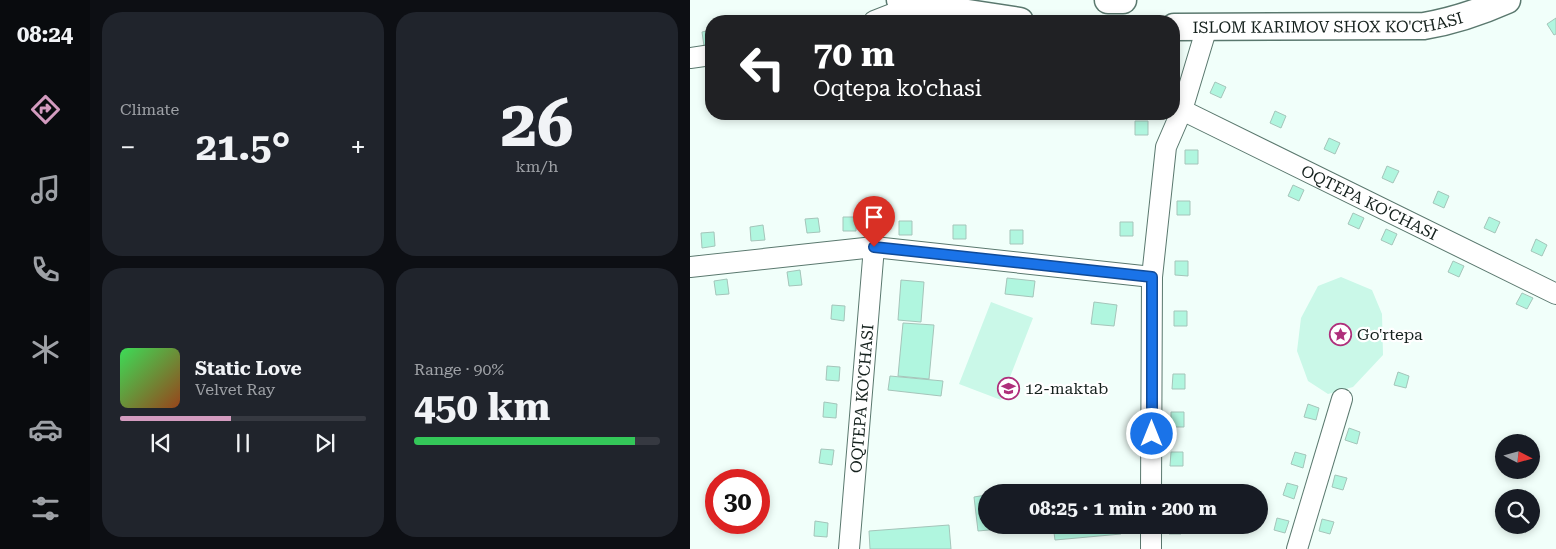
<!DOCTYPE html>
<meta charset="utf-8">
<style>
body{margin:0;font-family:"Roboto Serif",serif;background:#20242c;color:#f1f3f6;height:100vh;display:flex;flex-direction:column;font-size:19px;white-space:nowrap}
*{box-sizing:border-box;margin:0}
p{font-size:16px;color:#9ea1a6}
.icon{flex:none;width:28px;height:28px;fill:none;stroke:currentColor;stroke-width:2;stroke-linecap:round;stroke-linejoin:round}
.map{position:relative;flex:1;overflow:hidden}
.side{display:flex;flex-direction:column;gap:12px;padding:12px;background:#0d0f14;width:600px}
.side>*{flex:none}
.guide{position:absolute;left:15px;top:15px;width:475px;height:105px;border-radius:20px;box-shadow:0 2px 8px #0003;background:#202124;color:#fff;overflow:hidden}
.needle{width:32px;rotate:96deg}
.tools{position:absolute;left:805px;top:434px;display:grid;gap:10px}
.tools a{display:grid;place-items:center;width:45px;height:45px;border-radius:50%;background:#171b24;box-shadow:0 2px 8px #0003;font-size:25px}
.speed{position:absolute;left:15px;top:469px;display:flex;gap:10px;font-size:25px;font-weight:700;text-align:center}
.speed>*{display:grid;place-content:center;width:65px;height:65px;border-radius:50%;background:#171b24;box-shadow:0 2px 8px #0003;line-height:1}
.speed .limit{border:8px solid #d22;background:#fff;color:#111}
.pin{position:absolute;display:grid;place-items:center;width:42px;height:42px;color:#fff;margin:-51px -21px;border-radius:50% 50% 50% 0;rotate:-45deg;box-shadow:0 0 5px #0007}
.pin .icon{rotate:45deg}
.me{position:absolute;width:55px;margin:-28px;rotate:0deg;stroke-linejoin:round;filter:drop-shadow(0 0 4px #0008)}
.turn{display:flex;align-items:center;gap:18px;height:105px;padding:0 25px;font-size:22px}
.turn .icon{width:65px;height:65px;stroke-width:2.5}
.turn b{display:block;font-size:35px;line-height:42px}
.big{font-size:38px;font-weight:700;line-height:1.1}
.side .tile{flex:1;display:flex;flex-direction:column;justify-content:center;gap:8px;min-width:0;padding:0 18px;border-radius:20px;background:#20242c}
.side .dial{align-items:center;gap:0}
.dial b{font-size:65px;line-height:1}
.song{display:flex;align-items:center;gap:15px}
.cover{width:60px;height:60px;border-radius:8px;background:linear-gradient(135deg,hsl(130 70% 55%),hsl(20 70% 35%))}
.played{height:5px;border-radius:2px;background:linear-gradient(90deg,#d39bbf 45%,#363941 45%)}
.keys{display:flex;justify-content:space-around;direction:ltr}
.heat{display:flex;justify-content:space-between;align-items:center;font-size:28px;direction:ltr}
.charge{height:8px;border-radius:4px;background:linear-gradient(90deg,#34c759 90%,#363941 0)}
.side .tiles{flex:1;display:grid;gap:12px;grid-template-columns:repeat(2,1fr)}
.trip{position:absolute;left:288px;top:484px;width:290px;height:50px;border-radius:25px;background:#171b24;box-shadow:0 2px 8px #0003;font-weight:700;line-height:50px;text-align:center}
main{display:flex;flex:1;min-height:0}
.tab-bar{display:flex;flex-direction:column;width:90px;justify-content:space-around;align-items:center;background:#090b0e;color:#9ea1a6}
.tab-bar .icon{width:35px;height:35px}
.tab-bar .on{color:#d39bbf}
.tab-bar b{font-size:22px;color:#f1f3f6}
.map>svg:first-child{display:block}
.green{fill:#caf8e8}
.building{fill:#b0f6df;stroke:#a5c5ba}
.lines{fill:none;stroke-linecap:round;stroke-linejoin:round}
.minor-casing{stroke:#5a786e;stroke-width:22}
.major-casing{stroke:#5a786e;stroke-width:29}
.minor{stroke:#fff;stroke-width:20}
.major{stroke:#fff;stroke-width:26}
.route-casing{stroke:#114b97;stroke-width:12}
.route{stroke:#1a73e8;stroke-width:9}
.labels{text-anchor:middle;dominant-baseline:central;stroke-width:4.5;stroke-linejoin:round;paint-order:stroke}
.street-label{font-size:16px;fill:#15211d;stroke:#fff}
.poi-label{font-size:16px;fill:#15211d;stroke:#fff;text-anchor:start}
</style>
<main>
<nav class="tab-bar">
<b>08:24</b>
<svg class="icon on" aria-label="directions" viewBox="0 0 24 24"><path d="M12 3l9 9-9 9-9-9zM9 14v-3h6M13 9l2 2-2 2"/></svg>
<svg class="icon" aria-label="music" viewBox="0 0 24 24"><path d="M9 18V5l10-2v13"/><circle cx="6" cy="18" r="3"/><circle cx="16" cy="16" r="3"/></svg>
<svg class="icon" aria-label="phone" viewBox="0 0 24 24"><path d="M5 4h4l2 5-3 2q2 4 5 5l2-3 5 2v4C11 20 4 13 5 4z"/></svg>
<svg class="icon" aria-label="climate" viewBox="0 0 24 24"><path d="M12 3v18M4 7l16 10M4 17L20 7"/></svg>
<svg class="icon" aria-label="car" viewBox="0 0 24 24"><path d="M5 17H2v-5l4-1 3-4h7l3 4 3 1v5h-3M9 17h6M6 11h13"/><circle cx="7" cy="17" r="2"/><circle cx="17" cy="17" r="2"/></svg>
<svg class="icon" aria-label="filters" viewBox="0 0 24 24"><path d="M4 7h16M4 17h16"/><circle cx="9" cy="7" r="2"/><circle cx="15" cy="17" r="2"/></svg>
</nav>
<section class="side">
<div class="tiles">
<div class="tile"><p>Climate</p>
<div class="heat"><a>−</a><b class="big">21.5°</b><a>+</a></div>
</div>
<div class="tile dial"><b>26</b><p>km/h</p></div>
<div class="tile">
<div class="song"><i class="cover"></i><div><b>Static Love</b><p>Velvet Ray</p></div></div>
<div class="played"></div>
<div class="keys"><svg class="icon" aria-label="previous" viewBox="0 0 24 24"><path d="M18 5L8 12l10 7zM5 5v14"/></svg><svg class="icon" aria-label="pause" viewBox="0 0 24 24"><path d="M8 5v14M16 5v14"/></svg><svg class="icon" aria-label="next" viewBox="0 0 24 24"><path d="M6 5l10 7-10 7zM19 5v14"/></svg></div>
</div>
<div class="tile"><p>Range · 90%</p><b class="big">450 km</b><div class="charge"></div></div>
</div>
</section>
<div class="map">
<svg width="866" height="549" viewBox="0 0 866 549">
<rect width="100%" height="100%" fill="#f1fffa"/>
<path class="green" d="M651 277 682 290 692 314 693 355 663 387 638 394 618 381 607 351 611 318 628 286Z
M301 302 343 318 311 400 269 384Z"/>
<path class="building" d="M866 18V34L864 35 857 24Z
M21 30V45L14 46 12 32Z
M525 82 536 87 531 98 520 93Z
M585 111 596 116 591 128 580 123Z
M445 121H458V135H445Z
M639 138 650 143 645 154 634 149Z
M495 150H508V164H495Z
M697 166 709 171 703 183 692 178Z
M603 185 614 190 609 201 598 196Z
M748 191 759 196 754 208 743 203Z
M487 201H500V215H487Z
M663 213 674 218 669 229 658 224Z
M153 217H166V231H153Z
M799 217 810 222 805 233 794 228Z
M128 218 130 232 117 233 115 219Z
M209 221H222V235H209Z
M430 222H443V236H430Z
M73 225 75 240 61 241 60 227Z
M263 225H276V239H263Z
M696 229 707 234 702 245 691 240Z
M320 230H333V244H320Z
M24 232 25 246 12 248 11 233Z
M846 239 857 245 852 256 841 251Z
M485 261H498V276L485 275Z
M763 261 774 266 769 277 758 272Z
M110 270 112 285 99 286 97 272Z
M317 278 345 281 343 297 315 294Z
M37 279 39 294 26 295 24 281Z
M211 280 234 282 231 322 208 320Z
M832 293 843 298 837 309 826 304Z
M404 302 427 305 424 326 401 324Z
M142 305 155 306 154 321 141 319Z
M484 311H497V326H484Z
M213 323 244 325 239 379 208 376Z
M137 366 150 367 149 381 136 380Z
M708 372 719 376 716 388 704 385Z
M483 374H495V389H482Z
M200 376 253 381 251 396 198 390Z
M134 402 147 404 146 418 133 417Z
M618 404 629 408 626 420 614 417Z
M481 412H494V427H481Z
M659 428 670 432 667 444 655 440Z
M131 449 144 450 142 465 129 463Z
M481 452H493V466H480Z
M605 452 616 455 613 468 601 464Z
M645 475 657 478 653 490 642 487Z
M597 483 608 486 604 499 593 495Z
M361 490V492H329Z
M296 495V525H355L288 531 284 497Z
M587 518 599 521 595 533 584 530Z
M632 519 644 522 640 534 629 531Z
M125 521 138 523 137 537 124 536Z
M259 525 261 549H180L179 531Z
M363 525H430L431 534 365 540Z
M478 525H491V534H479Z"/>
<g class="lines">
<defs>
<g id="minor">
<path d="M184 21 225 5"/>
<path d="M0 58 21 55"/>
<path id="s1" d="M492 110 866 294"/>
<path d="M0 267 184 247 462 277"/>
<path d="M461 492 462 277 476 147 492 110 517 27"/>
<path id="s2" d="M159 549 184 247"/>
<path d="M461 549V525"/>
<path d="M607 549 652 399"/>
</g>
<g id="major">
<path d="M210 0 225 5 330 21"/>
<path d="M418 0H433"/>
<path id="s3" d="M484 27 734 26C763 21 790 12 817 0"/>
</g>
</defs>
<use href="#minor" class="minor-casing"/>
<use href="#major" class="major-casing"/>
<use href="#minor" class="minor"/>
<use href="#major" class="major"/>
</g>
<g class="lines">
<defs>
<path id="route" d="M184 247 462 277V434"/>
</defs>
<use href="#route" class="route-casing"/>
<use href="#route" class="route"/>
</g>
<defs>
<symbol id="sight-ring" viewBox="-11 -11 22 22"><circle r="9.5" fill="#fff" stroke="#af2f7b" stroke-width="1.5"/><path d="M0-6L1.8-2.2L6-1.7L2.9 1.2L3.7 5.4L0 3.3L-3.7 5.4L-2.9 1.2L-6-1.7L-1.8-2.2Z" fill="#af2f7b"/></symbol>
<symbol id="school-ring" viewBox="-11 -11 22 22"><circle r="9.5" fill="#fff" stroke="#af2f7b" stroke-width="1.5"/><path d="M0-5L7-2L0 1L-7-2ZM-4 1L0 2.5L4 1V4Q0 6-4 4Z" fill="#af2f7b"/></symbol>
</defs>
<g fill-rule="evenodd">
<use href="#sight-ring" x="638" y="322" width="25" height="25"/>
<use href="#school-ring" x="306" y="376" width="25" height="25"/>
</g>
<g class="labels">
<g class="street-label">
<text stroke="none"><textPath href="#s3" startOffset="154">ISLOM KARIMOV SHOX KO'CHASI</textPath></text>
<text stroke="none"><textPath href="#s1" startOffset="209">OQTEPA KO'CHASI</textPath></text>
<text stroke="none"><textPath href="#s2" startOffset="151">OQTEPA KO'CHASI</textPath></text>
</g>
<g class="poi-label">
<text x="667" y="334">Go'rtepa</text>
<text x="335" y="388">12-maktab</text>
</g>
</g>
</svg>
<div class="tools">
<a><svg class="needle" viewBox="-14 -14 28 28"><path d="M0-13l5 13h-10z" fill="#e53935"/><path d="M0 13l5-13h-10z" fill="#9ea1a6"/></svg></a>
<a><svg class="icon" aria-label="search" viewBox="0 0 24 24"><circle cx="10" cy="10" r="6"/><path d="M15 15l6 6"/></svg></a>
</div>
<div class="speed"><div class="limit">30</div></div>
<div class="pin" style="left:184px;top:247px;background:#d93025"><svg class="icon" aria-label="arrive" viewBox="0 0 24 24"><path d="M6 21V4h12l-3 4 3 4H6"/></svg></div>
<svg class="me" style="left:462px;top:434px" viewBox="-20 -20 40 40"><circle r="17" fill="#1a73e8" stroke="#fff" stroke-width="3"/><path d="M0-11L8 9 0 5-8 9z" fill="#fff"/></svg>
<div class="trip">08:25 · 1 min · 200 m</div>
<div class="guide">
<div class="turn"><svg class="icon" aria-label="left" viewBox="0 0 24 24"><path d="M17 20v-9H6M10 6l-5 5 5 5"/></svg><div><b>70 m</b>Oqtepa ko'chasi</div></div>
</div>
</div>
</main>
